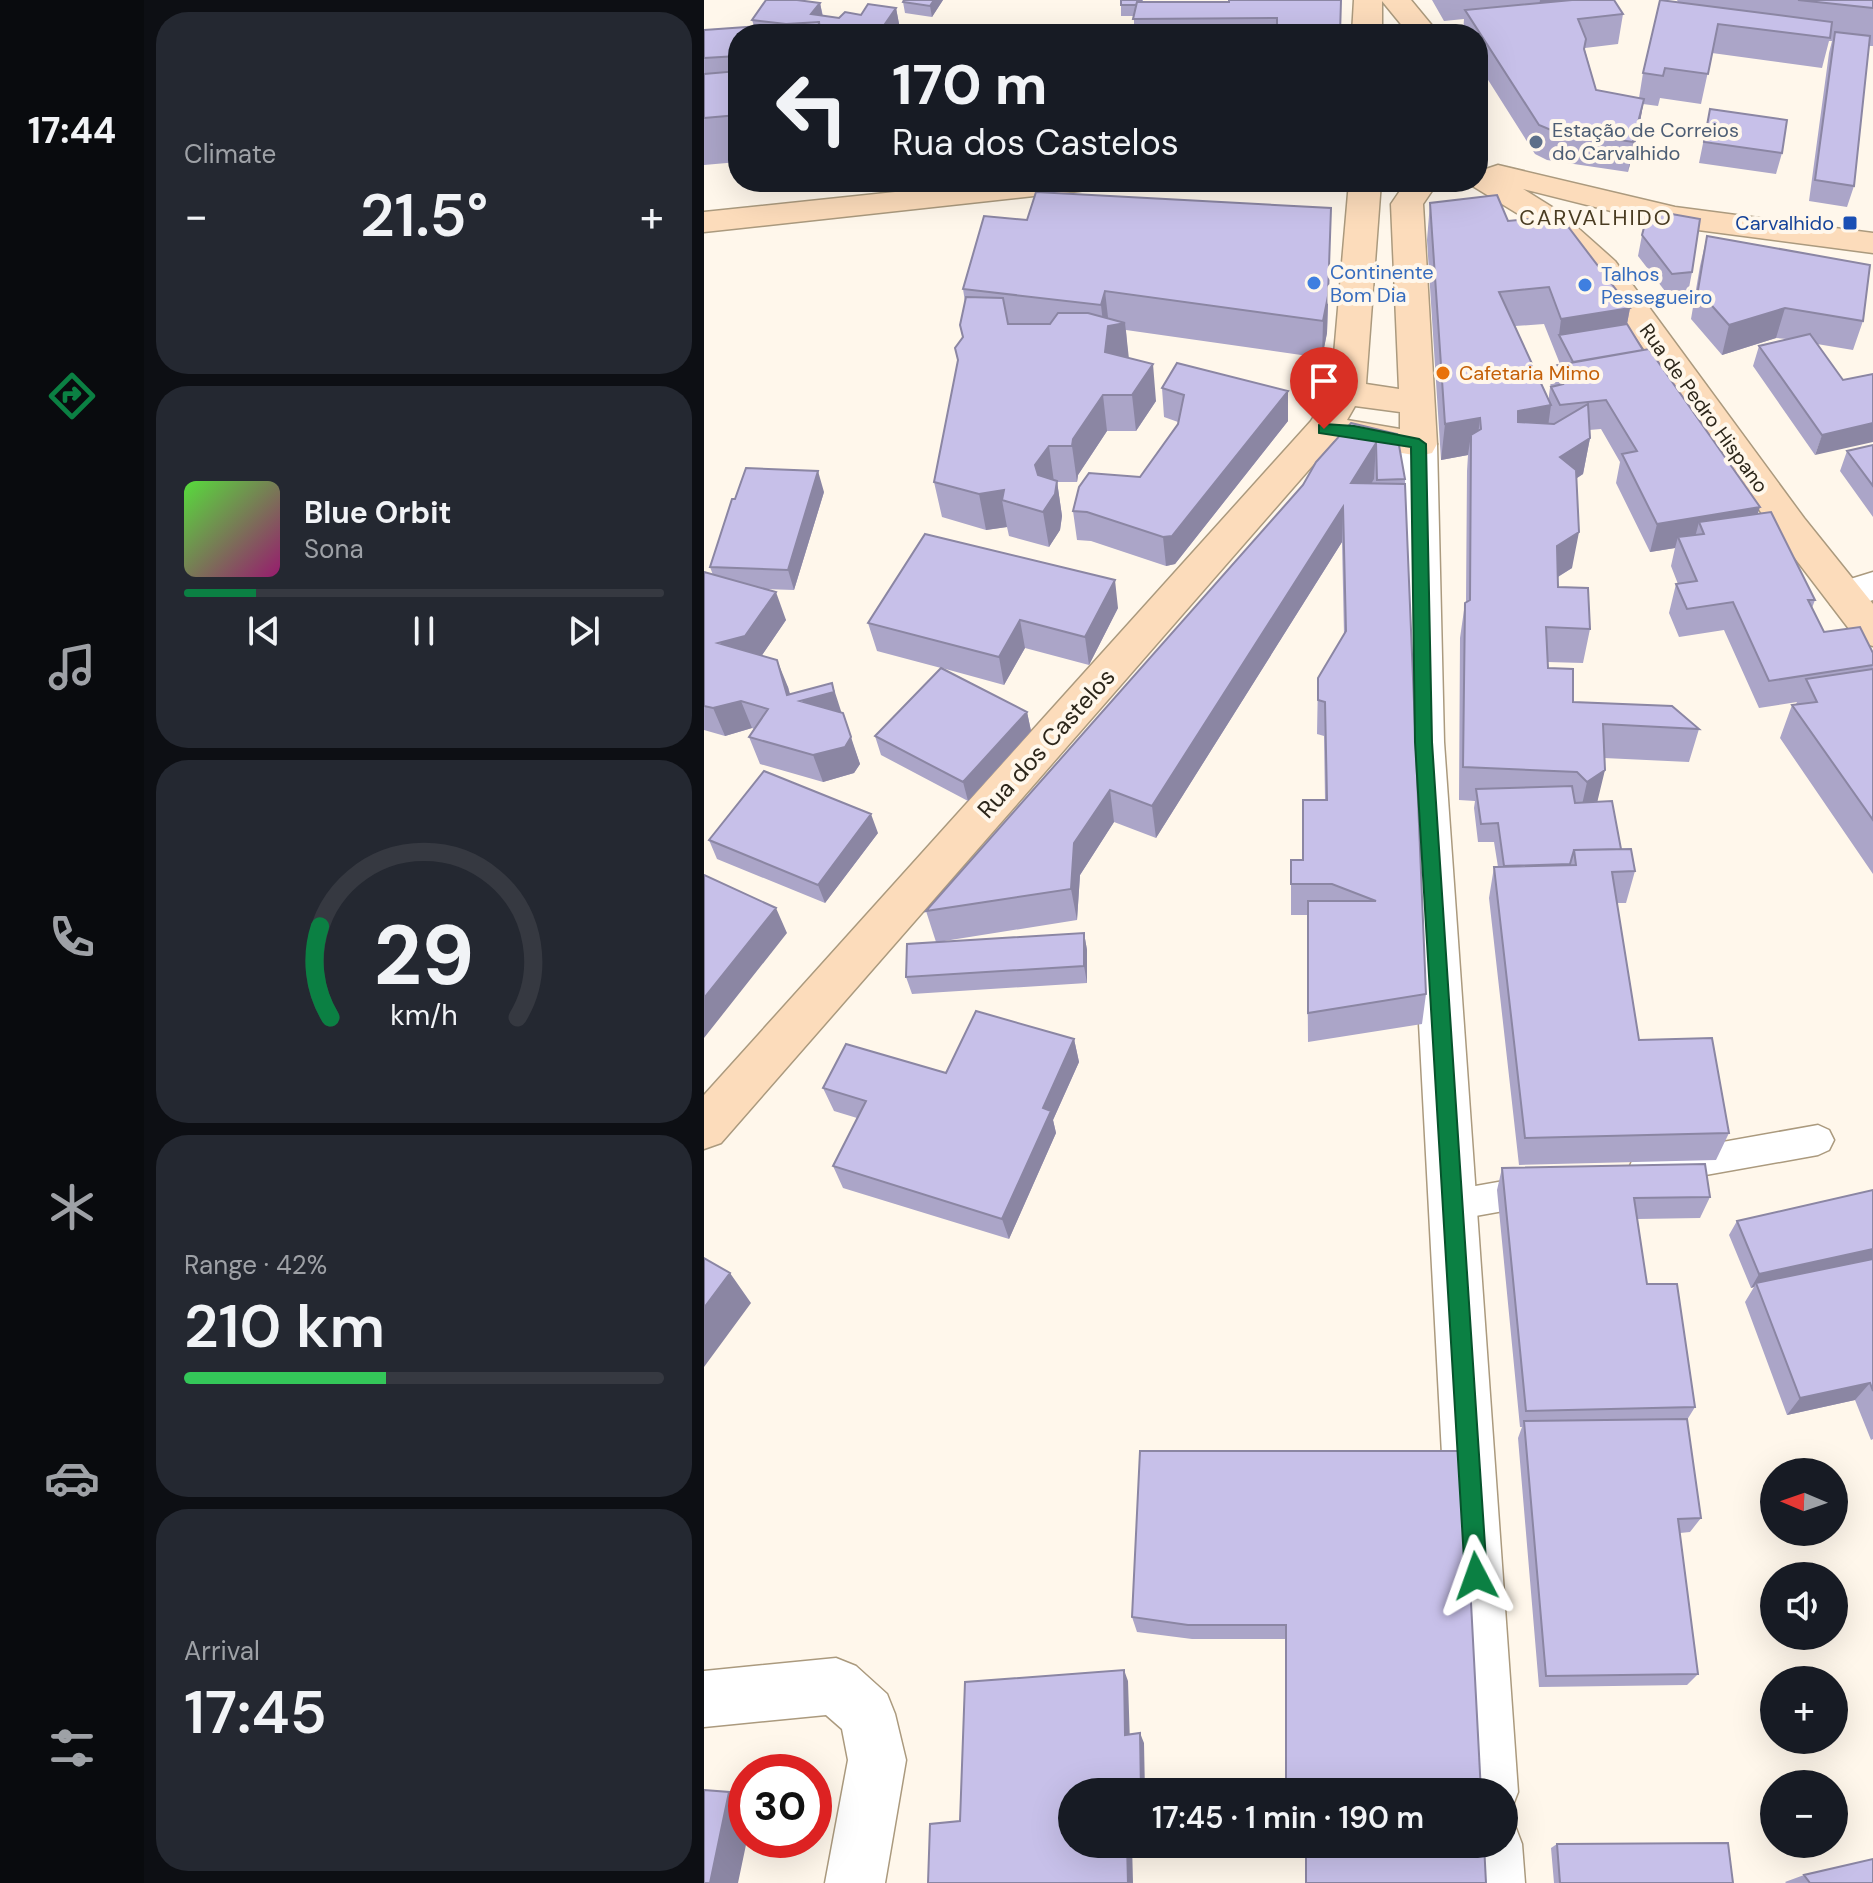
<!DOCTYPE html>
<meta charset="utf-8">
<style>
body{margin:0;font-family:"DM Sans",sans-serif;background:#242831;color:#f1f3f6;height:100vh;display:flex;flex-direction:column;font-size:30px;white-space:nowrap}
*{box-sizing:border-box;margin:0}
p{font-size:26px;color:#9ea1a6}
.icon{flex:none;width:44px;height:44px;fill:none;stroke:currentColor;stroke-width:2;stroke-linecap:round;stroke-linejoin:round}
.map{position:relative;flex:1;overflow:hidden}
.panel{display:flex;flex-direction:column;gap:12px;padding:12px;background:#0d0f14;width:560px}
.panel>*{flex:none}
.top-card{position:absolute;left:24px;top:24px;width:760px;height:168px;border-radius:32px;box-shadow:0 8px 32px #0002;background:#171b24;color:#f1f3f6;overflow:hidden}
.needle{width:52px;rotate:272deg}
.controls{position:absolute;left:1056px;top:1458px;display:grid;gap:16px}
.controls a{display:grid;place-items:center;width:88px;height:88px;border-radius:50%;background:#171b24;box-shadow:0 8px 32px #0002;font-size:40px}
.speed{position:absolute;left:24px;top:1754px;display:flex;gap:16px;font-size:40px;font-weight:700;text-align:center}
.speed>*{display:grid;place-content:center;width:104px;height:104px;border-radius:50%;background:#171b24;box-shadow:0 8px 32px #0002;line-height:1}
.speed .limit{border:12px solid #d22;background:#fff;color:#111}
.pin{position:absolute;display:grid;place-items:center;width:68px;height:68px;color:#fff;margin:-82px -34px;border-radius:50% 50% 50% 0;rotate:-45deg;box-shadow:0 0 8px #0007}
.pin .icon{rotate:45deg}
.me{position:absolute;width:88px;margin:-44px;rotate:356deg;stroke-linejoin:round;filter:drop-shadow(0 0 6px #0008)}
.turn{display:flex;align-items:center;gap:28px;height:168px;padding:0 32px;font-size:36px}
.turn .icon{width:104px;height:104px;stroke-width:2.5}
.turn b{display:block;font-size:56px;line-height:68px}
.big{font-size:60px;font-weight:600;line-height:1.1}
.panel .card{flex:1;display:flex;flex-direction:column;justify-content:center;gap:12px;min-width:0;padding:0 28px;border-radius:32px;background:#242831}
.panel .dial{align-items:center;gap:0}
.dial svg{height:208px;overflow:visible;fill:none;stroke:#363941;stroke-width:7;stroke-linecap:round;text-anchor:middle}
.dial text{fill:#f1f3f6;stroke:none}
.song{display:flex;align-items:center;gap:24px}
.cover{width:96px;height:96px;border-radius:12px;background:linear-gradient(135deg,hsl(110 70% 55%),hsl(320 70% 35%))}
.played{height:8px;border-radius:4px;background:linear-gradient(90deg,#0b8043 15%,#363941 15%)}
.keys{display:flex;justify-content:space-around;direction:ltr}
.heat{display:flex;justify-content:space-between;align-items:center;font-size:44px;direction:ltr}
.charge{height:12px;border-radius:6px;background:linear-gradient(90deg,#34c759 42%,#363941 0)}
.trip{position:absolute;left:354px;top:1778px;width:460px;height:80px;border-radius:40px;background:#171b24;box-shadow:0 8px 32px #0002;font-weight:600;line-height:80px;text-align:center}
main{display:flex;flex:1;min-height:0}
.tab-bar{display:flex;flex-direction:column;width:144px;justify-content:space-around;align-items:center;background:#090b0e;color:#9ea1a6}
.tab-bar .icon{width:56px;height:56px}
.tab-bar .active{color:#0b8043}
.tab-bar b{font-size:36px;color:#f1f3f6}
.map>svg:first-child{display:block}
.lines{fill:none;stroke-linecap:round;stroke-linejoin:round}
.lane-casing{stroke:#ab9a7e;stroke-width:3}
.street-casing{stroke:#ab9a7e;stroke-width:3}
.secondary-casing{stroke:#ab9a7e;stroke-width:3}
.lane{fill:#fff;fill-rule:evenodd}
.street{fill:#fff;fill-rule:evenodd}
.secondary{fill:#fcdcbb;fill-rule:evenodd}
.wall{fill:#aba5c8;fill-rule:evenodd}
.shaded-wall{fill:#8b86a3}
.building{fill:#c7c0e9;stroke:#8b86a3;stroke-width:2}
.route{fill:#0b8043;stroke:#07532c;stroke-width:2}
.service-dot{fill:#5c6f8a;stroke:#fff7eb;stroke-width:3}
.transit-dot{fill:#1a4fb4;stroke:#fff7eb;stroke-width:3}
.shop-dot{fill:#3f7fe0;stroke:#fff7eb;stroke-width:3}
.food-dot{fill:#e8710a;stroke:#fff7eb;stroke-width:3}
.labels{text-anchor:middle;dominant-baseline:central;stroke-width:8;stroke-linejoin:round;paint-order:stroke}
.far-service-label{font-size:20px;fill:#4e5e75;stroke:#fff7eb;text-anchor:start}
.far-transit-label{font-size:20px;fill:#164399;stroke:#fff7eb;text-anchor:end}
.far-shop-label{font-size:20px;fill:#366cbe;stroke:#fff7eb;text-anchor:start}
.far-food-label{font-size:20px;fill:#c56008;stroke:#fff7eb;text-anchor:start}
.far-street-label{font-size:20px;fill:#2c261a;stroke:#fff7eb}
.far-neighbourhood-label{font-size:22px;letter-spacing:2px;fill:#4a3c22;stroke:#fff7eb}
.street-label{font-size:24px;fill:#2c261a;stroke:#fff7eb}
</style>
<main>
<nav class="tab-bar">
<b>17:44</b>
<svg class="icon active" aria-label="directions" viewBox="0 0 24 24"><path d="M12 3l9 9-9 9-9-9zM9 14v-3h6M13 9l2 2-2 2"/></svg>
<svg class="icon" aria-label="music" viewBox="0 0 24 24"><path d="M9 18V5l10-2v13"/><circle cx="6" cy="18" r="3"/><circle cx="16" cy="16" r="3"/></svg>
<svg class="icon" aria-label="phone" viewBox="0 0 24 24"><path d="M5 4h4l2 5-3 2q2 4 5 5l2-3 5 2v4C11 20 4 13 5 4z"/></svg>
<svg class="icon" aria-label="climate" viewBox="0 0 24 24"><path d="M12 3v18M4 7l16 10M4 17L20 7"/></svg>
<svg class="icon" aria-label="car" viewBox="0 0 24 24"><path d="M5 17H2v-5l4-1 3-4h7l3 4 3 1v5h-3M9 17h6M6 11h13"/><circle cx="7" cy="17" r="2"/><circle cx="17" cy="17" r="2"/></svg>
<svg class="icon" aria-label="filters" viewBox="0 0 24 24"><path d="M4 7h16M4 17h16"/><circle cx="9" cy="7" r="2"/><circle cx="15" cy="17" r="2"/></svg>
</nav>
<section class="panel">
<div class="card"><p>Climate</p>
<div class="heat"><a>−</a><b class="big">21.5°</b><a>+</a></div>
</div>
<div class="card">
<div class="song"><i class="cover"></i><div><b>Blue Orbit</b><p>Sona</p></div></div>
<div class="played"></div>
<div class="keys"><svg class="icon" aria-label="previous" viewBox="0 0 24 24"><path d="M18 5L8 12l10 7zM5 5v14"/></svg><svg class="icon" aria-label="pause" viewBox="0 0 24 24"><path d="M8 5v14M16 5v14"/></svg><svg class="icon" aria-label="next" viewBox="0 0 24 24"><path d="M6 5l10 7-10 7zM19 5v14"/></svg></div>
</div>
<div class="card dial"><svg viewBox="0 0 100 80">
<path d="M14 69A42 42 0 1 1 86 69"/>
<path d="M14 69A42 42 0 0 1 10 34" stroke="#0b8043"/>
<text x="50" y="56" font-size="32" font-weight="700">29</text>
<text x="50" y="72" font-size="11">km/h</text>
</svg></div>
<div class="card"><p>Range · 42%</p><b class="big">210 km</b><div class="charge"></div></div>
<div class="card"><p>Arrival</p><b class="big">17:45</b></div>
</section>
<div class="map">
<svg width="1169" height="1883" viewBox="0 0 1169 1883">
<rect width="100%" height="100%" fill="#fff7eb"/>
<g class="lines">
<defs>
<path id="lane" d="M1114 1125 1125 1130 1130 1140 1125 1150 1114 1155 940 1186 928 1181 924 1171 928 1161 940 1156Z
M833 1175 845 1179 849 1190 845 1201 833 1205 749 1220 737 1216 733 1205 737 1194 749 1190Z"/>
<path id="street" d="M715 432 728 435 733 444 740 742 814 1792 806 1813 800 1815V1792H756L700 742 697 444 702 435Z
M1169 572V600L1141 609 1127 605 1122 595 1127 585Z
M132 1658 152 1666 183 1694 191 1714 202 1760 181 1883H121L144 1760 138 1729 122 1715 0 1727V1671Z
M800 1819 810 1823 818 1844 821 1883H761L760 1844H800Z"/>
<path id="secondary" d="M650 0H707L735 34H705L678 1V34H648Z
M794 165 971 207 1169 233V253L971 227 819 189 856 212 911 261 1100 518 1169 604V646L1155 642 1074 536 887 275 834 226 762 182H774V167L782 169Z
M286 182H391L386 189 375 191 0 232V212Z
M645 182H677L662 384 695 389 687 204 702 182H734L719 204 733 444 728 453 715 456 630 441 17 1143 0 1149V1095L607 421 627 389ZM651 406 696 412V429L643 420Z"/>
</defs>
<use href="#lane" class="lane-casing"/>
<use href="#street" class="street-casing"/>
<use href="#secondary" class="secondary-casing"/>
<use href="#lane" class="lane"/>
<use href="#street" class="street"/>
<use href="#secondary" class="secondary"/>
</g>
<path class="wall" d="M239 0 228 17 201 13 199 2Z
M417 0H439V2H525L636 34H430V16H417Z
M728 0H910L919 14 914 44 881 48V50L892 90 935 98 939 73 974 2 973 0H1169V46H1165L1150 186 1143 207 1105 201 1125 53 1128 41H1125L1118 68 1008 53 997 104 956 98 954 106 939 104 935 128 924 172 843 160 831 154 774 64V34H759L760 19 740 21Z
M116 3 119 16 135 18 192 8 196 29 192 34H34L50 26 48 20Z
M34 56V162L0 165V58Z
M1006 109 1078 153 1072 174 995 163Z
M726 203 804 221 926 308 923 324 939 350 1054 514 1111 600 1108 608 1120 632 1169 653V874L1076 738 1088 705 1092 704 1093 702 1055 708 1020 630 975 637 965 613 972 584H974L967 566 971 548 946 552 912 483 916 462 897 429 885 430 886 438 879 474 873 478 868 568 854 577V587L886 629 879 663 843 662 844 668 869 702 995 729 985 762 900 758 893 802 917 849 931 871 922 903H913L935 1040 1025 1133 1012 1160 815 1165 785 898 790 867H794L790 842H774L770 808 771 801 755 800 756 638 761 603H762L763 471 764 455 737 460 723 240ZM840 324 856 364 849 366 845 395V400L811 326Z
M627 208 623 333 618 358 422 330 424 358 452 401 432 431H403L374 475 373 482H353L358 516 356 530 345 547 305 536 303 527 282 530 238 517 230 482 259 338 261 302 259 289 323 220Z
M938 235 988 272 984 293 964 295 934 256Z
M1003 236 1159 321 1149 350 1113 344 1139 380 1111 455 1049 366 1055 346 1083 339 1072 338 1018 355 987 319 996 266Z
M458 388 584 421 471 564 462 566 387 541 373 540 369 511 436 477 474 424V422L460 417Z
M647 423 701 479 722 994 718 1024 604 1042 603 915H587V860H598L621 800 620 736 613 734 614 678 640 635 638 542 452 838 410 822 376 875 373 920 234 942 380 933 383 950V983L208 994 202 977 232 942 222 911 599 485Z
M1169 445V517L1136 471 1143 451Z
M120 492 90 590 60 589 82 620 58 655 84 687 86 694 137 712 156 764 150 773 119 782 56 764 45 737 50 729 48 728 21 736 0 730V572L9 575 6 567Z
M414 608 385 665 321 648 300 685 238 668 323 712 327 731 264 801 177 755 171 736 237 668 173 651 164 623Z
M174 833 121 903 13 859 5 840Z
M370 1039 375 1062 349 1120 352 1133 305 1239 139 1188 129 1166 153 1118 130 1111 119 1088 242 1073Z
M798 1168 1006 1197 996 1218 933 1219 943 1284 991 1407 983 1420 997 1518 986 1532 976 1533 994 1674 983 1685 835 1687 814 1438 818 1427H816L793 1190Z
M1169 1190V1439L1167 1440 1151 1400 1083 1415 1041 1302 1050 1287 1047 1288 1025 1235 1033 1221Z
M436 1451 777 1792 582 1639H488L433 1632 428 1617Z
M853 1844 1029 1883H850L847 1848Z
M1100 1875 1169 1883H1082L1081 1882Z"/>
<path class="shaded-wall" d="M230 0H239L228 17 226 6Z
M836 0H908L834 12Z
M116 3 120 24 116 29 118 34H114L107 14Z
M192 8 196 29 192 34H174Z
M940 99 935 128 924 172 929 142Z
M626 244 623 333 618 358 619 321Z
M401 291 405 326 421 323 425 359 401 352V341L397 305Z
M926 308 919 345 855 335 857 319Z
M1081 308 1072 338 1018 355 1025 325Z
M449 364 452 401 432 431 428 395Z
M584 391V421L471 564 462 566 459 537Z
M399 395 403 431 374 475 373 482 368 446 369 439Z
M847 405 842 441 809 447 814 411Z
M776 418 772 454 767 435 764 455 737 460 741 424Z
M1169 423V442L1111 455 1118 435Z
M886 438 879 474 850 493 856 457Z
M672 443 670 479 645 519 647 483Z
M345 446 350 482 337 501 331 465Z
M114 471 120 492 90 590 84 570Z
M353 481 358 516 356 530 345 547 339 512Z
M300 490 298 500 303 527 282 530 275 494Z
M639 507 638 542 452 838 448 806Z
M1056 507 1047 535 1000 534 995 522 989 545 974 537 971 548 946 552 953 524Z
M875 532 868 568 847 581 853 546Z
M411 580 414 608 385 665 381 637Z
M72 592 82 620 52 664 14 643Z
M316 620 321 648 300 685 295 657Z
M73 660 84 687 93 722 83 695Z
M128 683 137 711 139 719 96 701Z
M37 701 48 728 21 736 9 708Z
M323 712 327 731 264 801 259 782Z
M139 713 156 764 150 773 119 782 109 755Z
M901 770 893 803 876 814 883 782Z
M406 790 410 822 376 875 373 920 367 889 370 843Z
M167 814 174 833 121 903 114 885Z
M72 908 83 933 0 1038V998Z
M380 933 383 950V983L380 966Z
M370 1039 375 1062 349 1120 352 1133 305 1239 298 1219 339 1108Z
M1169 1249V1260L1052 1283 1050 1287 1047 1288 1055 1274Z
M26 1273 47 1303 0 1367V1308Z
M1166 1383 1151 1400 1083 1415 1096 1398Z
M420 1670 424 1681 426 1744 421 1735Z
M436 1733 440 1743 441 1792H437Z
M25 1792 42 1800 43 1840 34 1883H6Z
M423 1844H428L429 1883H424Z"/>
<path class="building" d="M62 0H93L116 3 107 14 135 18 141 12 157 15 164 4 192 8 174 34H129V30L116 29 115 22 82 24 48 20Z
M200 0H230L226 6 199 2Z
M417 0H437V2H433L432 5H417Z
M525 0H637L636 34H520L521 25 573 27V18L429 19 433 2H525Z
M868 0H910L919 14 874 19 882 39 880 49 892 90 940 99 929 142 847 130 835 125 761 10Z
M956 0 1128 22 1126 38 1014 24 1004 74 961 68 959 76 939 73Z
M1094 0H1169V8Z
M115 22 114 34H34V56L0 58V30Z
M1131 32 1166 36 1150 186 1111 180Z
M34 71V115L0 118V74Z
M1006 109 1083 120 1078 153 1000 142Z
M332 192 627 208 624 296 619 321 401 291 397 305 259 289 280 216 323 220Z
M793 195 804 221 856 216 926 308 857 319 845 287 795 292 847 405 814 411V422L850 424 884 404 886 438 856 457 872 470 875 532 853 546 854 587 884 588 886 629 842 627 844 668 869 669V702L968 706 995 729 899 724 901 770 883 782 873 772 759 767 761 603 766 600 767 435 777 429 776 418 741 424 726 203Z
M962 213 996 219 988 272 968 274 938 235 942 220Z
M1003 236 1166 265 1159 321 1081 308 1025 325 994 290Z
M262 297 299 298 304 324H346L354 313H384L421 323 404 326 401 352 449 364 428 395H399L369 439 368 446H345L331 465 334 475 353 481 351 494 339 512 298 500 300 490 275 494 230 482 254 360 251 348 259 337 256 325Z
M923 324 939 350 869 362 855 335Z
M1106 334 1139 380 1169 374V423L1118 435 1055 346Z
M945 349 1056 507 953 524 918 454 933 451 902 400 856 405 847 387 859 384 849 366Z
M473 363 584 391 468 536 459 537 383 512 369 511 375 487 385 473 436 477 474 424 480 395 458 388Z
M647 423 693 434 701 479 673 480 672 443 647 483 701 484 722 994 604 1013V901H672L628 884H587V860H599V800H623L621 702 614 700V678L642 631 639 507 448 806 406 790 370 843 367 889 222 911 599 485 612 462Z
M1169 445V486L1143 451Z
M42 468 114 471 84 570 6 567 28 499H31Z
M1067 512 1111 600H1104L1120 632 1156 627 1169 653V665L1065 681 1029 602 983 609 972 584 993 581 974 537 1000 534 995 522Z
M221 534 411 580 381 637 316 620 295 657 164 623Z
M0 572 72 592 41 636 14 643 73 660 83 695 128 683 130 692 96 701 139 713 147 737 141 747 109 755 45 737 64 709 37 701 9 708 0 706Z
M237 668 323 712 259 782 171 736Z
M1169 669V820L1088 705 1113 702 1102 679Z
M60 771 167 814 114 885 5 840Z
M868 786 871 803 908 801 917 849 870 850 866 864 800 866 794 823 777 824 772 789Z
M927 849 931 871 908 872 935 1040 1008 1038 1025 1133 821 1138 790 867 872 865 870 850Z
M0 875 72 908 0 998Z
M380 933V966L202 977 203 944Z
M272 1011 370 1039 339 1108 347 1111 298 1219 129 1166 162 1101 119 1088 142 1044 242 1073Z
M1001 1164 1006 1197 930 1198 943 1284H973L991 1407 822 1411 798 1168Z
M1169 1190V1249L1055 1274 1033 1221Z
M0 1258 26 1273 0 1308Z
M1169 1259V1391L1166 1383 1096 1398 1052 1283Z
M983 1419 997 1518 974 1519 994 1674 842 1676 820 1421Z
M436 1451H759L777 1792H582V1625H484L428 1617Z
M420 1670 421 1735 436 1733 437 1792H368V1844H423L424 1883H224L226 1824 256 1821 261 1682Z
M0 1790 25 1792 6 1883H0Z
M1024 1843 1029 1883H856L853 1844Z
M602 1844H780L782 1883H602Z
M1169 1859V1883H1106L1100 1875Z"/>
<path class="route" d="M620 424 650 426 715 439 722 444 728 742 783 1576 780 1584 772 1587 764 1584 761 1576 711 742 707 447 615 433V425Z"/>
<circle class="service-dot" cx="832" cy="142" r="8"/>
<rect class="transit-dot" x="1138" y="215" width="16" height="16" rx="4"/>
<g class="shop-dot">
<circle cx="610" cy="283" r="8"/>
<circle cx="881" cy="285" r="8"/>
</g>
<circle class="food-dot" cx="739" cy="373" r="8"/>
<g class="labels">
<g class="far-service-label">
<text x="848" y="130">Estação de Correios<tspan x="848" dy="23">do Carvalhido</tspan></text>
</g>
<g class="far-transit-label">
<text x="1130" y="223">Carvalhido</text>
</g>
<g class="far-shop-label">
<text x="626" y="272">Continente<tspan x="626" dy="23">Bom Dia</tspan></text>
<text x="897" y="274">Talhos<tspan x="897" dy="23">Pessegueiro</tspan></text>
</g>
<g class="far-food-label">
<text x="755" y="373">Cafetaria Mimo</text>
</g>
<g class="far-street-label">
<text transform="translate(1000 408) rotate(54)">Rua de Pedro Hispano</text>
</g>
<g class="far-neighbourhood-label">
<text x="892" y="217">CARVALHIDO</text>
</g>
<g class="street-label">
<text transform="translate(342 743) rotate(-48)">Rua dos Castelos</text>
</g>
</g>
</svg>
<div class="controls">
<a><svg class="needle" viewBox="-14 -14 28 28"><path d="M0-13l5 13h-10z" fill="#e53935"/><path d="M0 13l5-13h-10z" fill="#9ea1a6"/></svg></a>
<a><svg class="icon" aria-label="sound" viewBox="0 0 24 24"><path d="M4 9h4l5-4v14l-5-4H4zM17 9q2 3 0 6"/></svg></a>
<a>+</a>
<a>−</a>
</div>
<div class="speed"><div class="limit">30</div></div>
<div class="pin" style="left:620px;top:429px;background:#d93025"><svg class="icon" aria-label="arrive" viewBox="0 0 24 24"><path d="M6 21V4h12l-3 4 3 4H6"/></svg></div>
<svg class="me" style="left:772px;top:1576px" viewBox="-20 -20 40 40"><path d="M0-17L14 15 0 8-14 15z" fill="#0b8043" stroke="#fff" stroke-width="4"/></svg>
<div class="trip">17:45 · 1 min · 190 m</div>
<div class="top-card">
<div class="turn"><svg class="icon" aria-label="left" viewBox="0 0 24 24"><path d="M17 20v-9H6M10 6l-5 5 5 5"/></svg><div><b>170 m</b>Rua dos Castelos</div></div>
</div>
</div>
</main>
